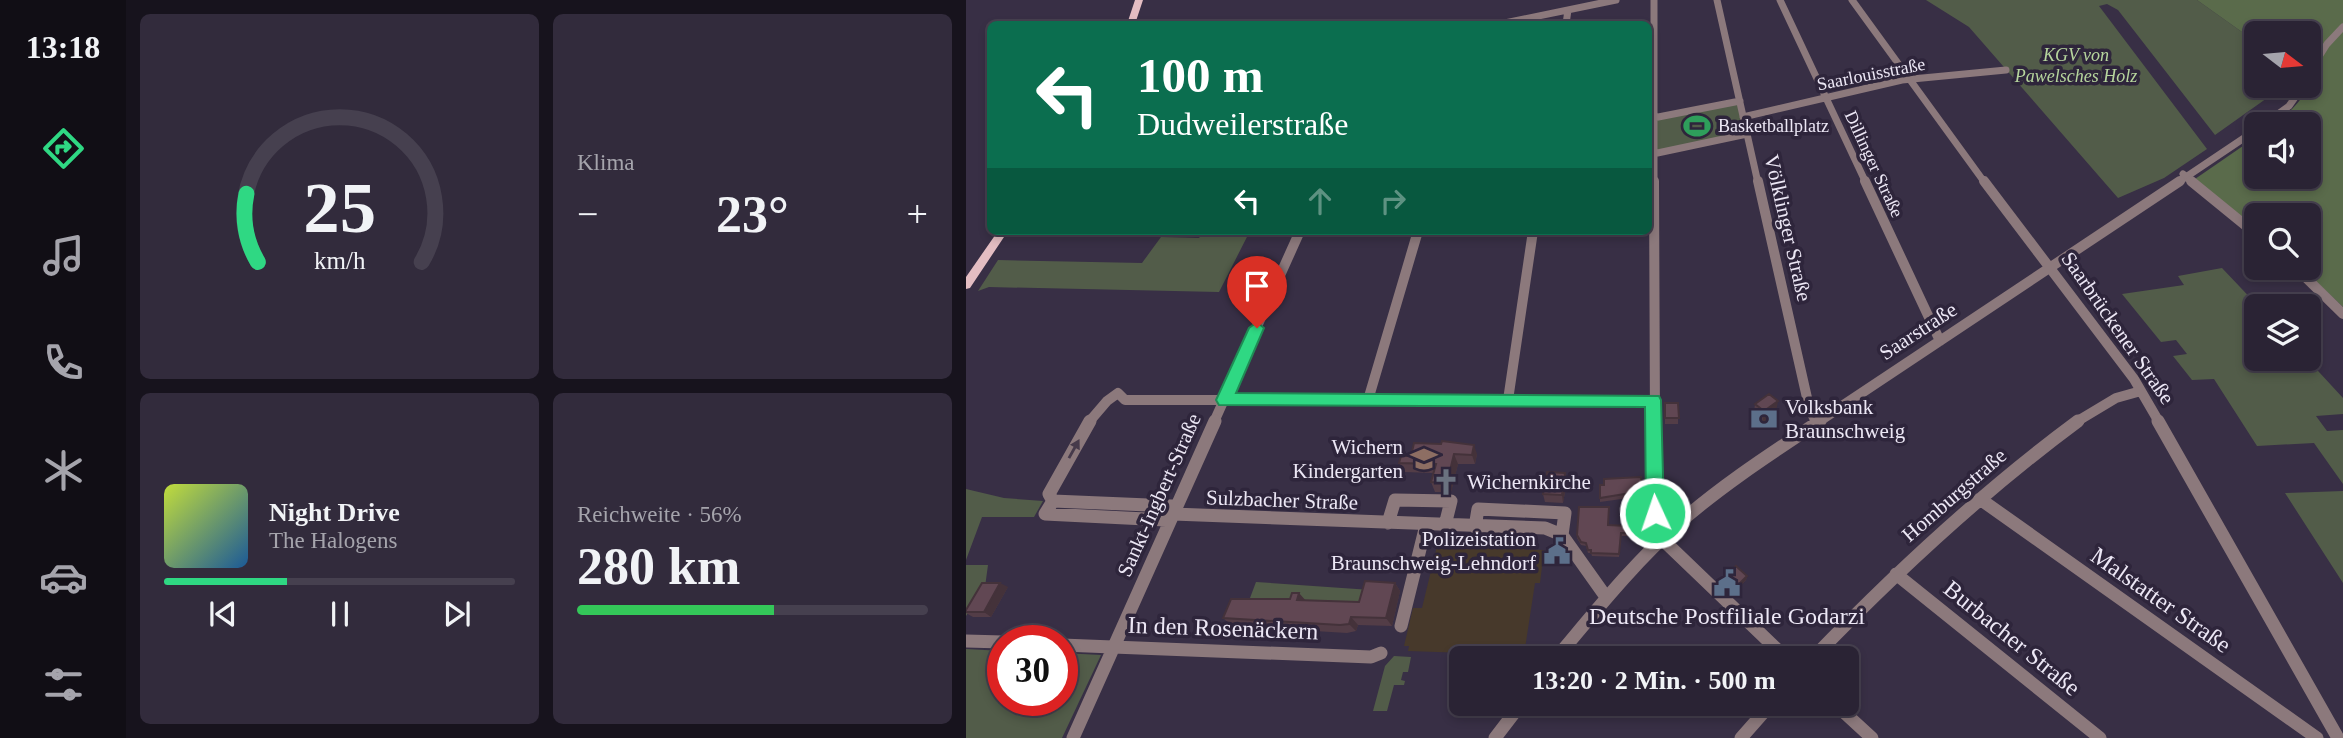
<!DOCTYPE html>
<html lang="de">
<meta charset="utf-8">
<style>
body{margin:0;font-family:"Times New Roman",serif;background:#322b3c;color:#f1f3f6;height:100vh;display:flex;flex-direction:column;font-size:26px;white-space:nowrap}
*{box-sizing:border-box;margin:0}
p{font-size:23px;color:#a5a4ac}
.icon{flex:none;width:38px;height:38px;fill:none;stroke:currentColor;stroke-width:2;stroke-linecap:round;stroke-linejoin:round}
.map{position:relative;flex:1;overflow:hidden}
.sheet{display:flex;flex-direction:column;gap:14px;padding:14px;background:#17131d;width:840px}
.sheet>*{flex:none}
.banner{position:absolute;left:21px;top:21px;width:665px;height:214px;border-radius:10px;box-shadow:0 4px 10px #0003,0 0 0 2px #46404f;background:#0b6e4f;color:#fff;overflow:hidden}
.needle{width:46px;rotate:106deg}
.controls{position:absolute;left:1278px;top:21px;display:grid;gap:14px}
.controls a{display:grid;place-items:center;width:77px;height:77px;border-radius:10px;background:#2a2334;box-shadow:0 4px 10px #0003,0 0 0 2px #46404f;font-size:35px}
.speed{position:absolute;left:21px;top:625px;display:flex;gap:14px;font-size:35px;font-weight:700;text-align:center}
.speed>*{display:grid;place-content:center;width:91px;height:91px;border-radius:50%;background:#2a2334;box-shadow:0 4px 10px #0003,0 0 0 2px #46404f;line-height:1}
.speed .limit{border:10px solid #d22;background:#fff;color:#111}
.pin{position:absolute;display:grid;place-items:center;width:60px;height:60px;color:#fff;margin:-72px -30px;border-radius:50% 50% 50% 0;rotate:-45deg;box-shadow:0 0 7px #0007}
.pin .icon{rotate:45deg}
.me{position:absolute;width:77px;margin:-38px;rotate:357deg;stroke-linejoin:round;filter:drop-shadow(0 0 5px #0008)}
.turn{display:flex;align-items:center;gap:24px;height:147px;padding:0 35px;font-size:32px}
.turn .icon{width:91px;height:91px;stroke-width:2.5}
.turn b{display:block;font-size:49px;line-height:60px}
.lanes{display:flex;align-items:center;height:66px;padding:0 35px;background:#0003;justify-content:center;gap:35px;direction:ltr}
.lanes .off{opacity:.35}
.big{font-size:52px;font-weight:600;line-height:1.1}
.sheet .card{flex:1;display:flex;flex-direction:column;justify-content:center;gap:10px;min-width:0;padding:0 24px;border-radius:10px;background:#322b3c}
.sheet .dial{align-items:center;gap:0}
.dial svg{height:182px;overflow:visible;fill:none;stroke:#46404f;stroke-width:7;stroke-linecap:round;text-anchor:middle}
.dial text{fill:#f1f3f6;stroke:none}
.song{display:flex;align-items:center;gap:21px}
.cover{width:84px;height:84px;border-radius:10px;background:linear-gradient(135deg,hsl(70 70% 55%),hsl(210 70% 35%))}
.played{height:7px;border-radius:4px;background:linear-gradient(90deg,#2fd883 35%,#46404f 35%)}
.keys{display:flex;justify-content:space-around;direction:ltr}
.heat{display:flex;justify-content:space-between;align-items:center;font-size:38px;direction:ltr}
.charge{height:10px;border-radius:5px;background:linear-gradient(90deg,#34c759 56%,#46404f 0)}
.sheet .tiles{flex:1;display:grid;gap:14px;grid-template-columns:repeat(2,1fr)}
.trip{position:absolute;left:483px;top:646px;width:410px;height:70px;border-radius:10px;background:#2a2334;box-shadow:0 4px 10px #0003,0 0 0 2px #46404f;font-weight:600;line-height:70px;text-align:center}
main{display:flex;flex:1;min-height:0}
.tab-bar{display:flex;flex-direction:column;width:126px;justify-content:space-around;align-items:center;background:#110e15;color:#a5a4ac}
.tab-bar .icon{width:49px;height:49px}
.tab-bar .selected{color:#2fd883}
.tab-bar b{font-size:32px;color:#f1f3f6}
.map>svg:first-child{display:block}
.education{fill:#47392b}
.green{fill:#525c49}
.forest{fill:#5a6b4b}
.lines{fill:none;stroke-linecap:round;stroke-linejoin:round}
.minor-far2{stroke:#8c797c;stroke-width:7}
.minor-far1{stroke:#8c797c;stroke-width:10}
.minor{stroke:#8c797c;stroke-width:13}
.major{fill:#e3bdc2;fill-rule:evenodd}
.wall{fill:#533d47}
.shaded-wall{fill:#44323a}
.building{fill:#614753;stroke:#44323a;stroke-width:2}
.oneway{fill:#463a4b}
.route{fill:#2fd883;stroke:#1f8c55;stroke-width:2}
.labels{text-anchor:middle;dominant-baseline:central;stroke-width:7;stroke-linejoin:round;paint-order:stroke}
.far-park-label{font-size:18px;font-style:italic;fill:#b6d59d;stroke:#2e253b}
.far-street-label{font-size:18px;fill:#ece7f5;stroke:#2e253b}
.far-poi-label{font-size:18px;fill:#ece7f5;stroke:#2e253b;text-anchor:start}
.street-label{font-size:21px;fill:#ece7f5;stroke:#2e253b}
.poi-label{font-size:21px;fill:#ece7f5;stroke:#2e253b;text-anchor:start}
.near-street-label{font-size:24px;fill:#ece7f5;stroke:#2e253b}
.near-poi-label{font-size:24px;fill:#ece7f5;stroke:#2e253b}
</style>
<main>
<nav class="tab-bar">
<b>13:18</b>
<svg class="icon selected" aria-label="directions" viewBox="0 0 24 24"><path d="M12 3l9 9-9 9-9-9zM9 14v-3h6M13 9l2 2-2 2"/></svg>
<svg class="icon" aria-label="music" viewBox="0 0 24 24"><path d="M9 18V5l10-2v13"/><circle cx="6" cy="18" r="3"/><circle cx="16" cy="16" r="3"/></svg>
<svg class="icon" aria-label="phone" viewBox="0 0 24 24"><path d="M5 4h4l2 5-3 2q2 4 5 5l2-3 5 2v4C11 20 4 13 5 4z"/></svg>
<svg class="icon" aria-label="climate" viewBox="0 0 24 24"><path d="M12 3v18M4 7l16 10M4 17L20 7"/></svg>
<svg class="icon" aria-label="car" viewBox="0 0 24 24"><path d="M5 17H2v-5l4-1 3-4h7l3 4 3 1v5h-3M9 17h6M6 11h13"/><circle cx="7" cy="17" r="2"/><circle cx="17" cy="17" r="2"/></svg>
<svg class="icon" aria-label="filters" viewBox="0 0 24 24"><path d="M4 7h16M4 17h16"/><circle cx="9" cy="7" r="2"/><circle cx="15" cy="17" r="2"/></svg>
</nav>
<section class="sheet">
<div class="tiles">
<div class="card dial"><svg viewBox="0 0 100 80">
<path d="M14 69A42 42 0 1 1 86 69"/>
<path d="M14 69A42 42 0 0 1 9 39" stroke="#2fd883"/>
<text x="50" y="56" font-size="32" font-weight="700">25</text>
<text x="50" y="72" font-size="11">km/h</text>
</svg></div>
<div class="card"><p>Klima</p>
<div class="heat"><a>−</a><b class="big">23°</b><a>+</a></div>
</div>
<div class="card">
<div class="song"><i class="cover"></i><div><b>Night Drive</b><p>The Halogens</p></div></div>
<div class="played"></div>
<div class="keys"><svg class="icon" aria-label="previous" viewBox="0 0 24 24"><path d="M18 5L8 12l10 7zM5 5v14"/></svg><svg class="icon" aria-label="pause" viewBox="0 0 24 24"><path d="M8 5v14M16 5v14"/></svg><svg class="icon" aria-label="next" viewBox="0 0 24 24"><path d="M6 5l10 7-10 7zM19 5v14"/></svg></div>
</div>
<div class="card"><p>Reichweite · 56%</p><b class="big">280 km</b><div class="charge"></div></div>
</div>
</section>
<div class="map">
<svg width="1377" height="738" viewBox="0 0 1377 738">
<rect width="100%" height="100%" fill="#382f45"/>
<path class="education" d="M471 546 578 550 574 583H569L558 655 442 651 443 646H438L447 608H456Z"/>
<path class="green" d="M960 0H1231L1290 42V86H1318L1249 135 1152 10 1141 4 1133 6 1241 149 1198 178 1152 198 1003 27Z
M774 101 781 134 683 155V119Z
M238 231H284L253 292 23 287 12 291 32 260 176 263 195 237 233 238Z
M1256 268 1292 306 1290 359H1341L1377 398V414L1350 416 1361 431 1377 430V484L1348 443 1291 446 1248 379 1226 380 1207 356 1221 354 1210 340 1195 342 1156 294 1218 285 1212 276Z
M0 489 38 498 77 501 68 517H16L0 560Z
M1377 491V583L1319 493Z
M460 535 560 538 558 549 471 546 472 539H460Z
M0 565H22L19 587 0 616Z
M290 582 405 590 398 614 274 607 276 599 284 598Z
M0 649 37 651V700H96V653L135 655 96 738H0Z
M428 656 445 657 442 672H437L435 680 439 681 438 685H428L421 711H407L419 666Z"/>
<path class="forest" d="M1231 0H1377V307L1336 268H1342V215H1290V229L1229 179 1290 137V177H1342V124H1308C1351 92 1342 82 1342 33H1290V42Z"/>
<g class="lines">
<path class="minor-far2" d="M688 0V183
M751 0 792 183
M814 0 900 183
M886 0 1019 183
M534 24 650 0
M600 24 602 10
M1342 74 1361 44 1377 27
M777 117 936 80 1040 70
M682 119 774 101
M1298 124 1323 106 1337 86
M682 155 781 134
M1217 174 1228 183
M1211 183 1290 130"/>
<path class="minor-far1" d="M688 181 689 422
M792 181 844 411 851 422
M899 181 974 341
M1018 181 1168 379 1193 422
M1225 181 1290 234
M1330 268 1377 314
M402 400 452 231
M542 400 567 231
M123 422 141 401 152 393 159 400H687
M248 422 334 231
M852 422 1214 181
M1110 422 1150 398 1175 391"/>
<path class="minor" d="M689 421V513L697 540 820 658
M850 421 851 423
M1192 421 1372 738
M1014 499 1351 738
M87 501 83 494 124 421
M87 501 206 506 207 514 200 520 79 514Z
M207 514 579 528 596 535 640 597
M422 523 429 500 485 501 479 525
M509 527 512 509 599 513 596 535
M930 574 1134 738
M435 626 460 525
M0 641 37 642
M96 645 405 657 415 653
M590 658C629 612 667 564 712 524 756 485 806 453 854 421
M847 658C930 572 1016 492 1112 421
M869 704 906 738
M107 738 249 421
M529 738 555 704
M775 738 805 704"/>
<path class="major" d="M169 0H177L169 24H161Z
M32 231H42L4 288 0 289V277Z"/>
</g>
<path class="wall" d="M699 403H712V424H699Z
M789 404 809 418 795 428 787 420Z
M475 444 511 454 509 464H492L485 492H469L465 482 467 473 438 472 433 463 445 456Z
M599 473 601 481 597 503 579 502 577 494Z
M677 491V496L634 502V498Z
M676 508 675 536H655L653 557 626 556 625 553H622L620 546 615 545 611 538V535L642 525 661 526Z
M781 576 780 580 767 594 756 584 757 579Z
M429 583 434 591 426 626 392 625 390 631 381 633 266 626 257 618 339 600 393 602Z
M42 587 25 617H7L0 613V610Z"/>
<path class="shaded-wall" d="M812 401 809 418 795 428 798 411Z
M508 445 511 454 509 464 506 455Z
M488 454 492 464 485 492 481 483Z
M599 473 601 481 597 503 596 495Z
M781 576 780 580 767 594 768 589Z
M34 583 42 587 25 617 18 612Z
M429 583 434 591 426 626 420 618Z
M333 593 341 602 331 600Z
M385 617 392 625 390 631 383 624Z"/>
<path class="building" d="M803 394 812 401 798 411 789 404Z
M699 403H712L713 418H699Z
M476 441 508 445 506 455 488 454 481 483 465 482 470 464 433 463 435 456H445L448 443 475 444Z
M581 472 599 473 596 495 577 494Z
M675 477 677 491 634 498V485H638V479Z
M613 507H643L642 525 661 526 662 508H676L674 533H655L653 554 625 553V550H622L620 543 615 542 611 535Z
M770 566 781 576 768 589 757 579Z
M399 581 429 583 420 618 385 617 383 624 374 625 257 618 265 599H324L326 593H333L331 600 393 602Z
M16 583H34L18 612H0V610Z"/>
<defs><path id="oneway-solid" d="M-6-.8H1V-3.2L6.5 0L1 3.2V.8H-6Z" transform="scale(1.75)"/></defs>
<use class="oneway" href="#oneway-solid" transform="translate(108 449) rotate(-61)"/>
<path class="route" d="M291 322 298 328 270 393 693 396 695 400 698 513 695 518 689 521 682 518 680 513 679 407 253 405 250 400 283 328Z"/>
<defs>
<symbol id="stadium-bare" viewBox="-9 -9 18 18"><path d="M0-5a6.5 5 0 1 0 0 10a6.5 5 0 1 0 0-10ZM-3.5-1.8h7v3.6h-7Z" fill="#2e9e5b" stroke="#2e253b" stroke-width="2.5" paint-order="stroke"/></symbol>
<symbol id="bank-bare" viewBox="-9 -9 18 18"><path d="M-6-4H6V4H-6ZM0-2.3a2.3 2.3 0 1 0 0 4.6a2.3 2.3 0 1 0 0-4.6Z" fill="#5c6f8a" stroke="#2e253b" stroke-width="2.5" paint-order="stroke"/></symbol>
<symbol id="school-bare" viewBox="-9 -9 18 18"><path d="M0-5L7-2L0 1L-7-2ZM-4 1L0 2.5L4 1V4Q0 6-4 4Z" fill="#8d6e63" stroke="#2e253b" stroke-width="2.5" paint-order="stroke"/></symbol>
<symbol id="church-bare" viewBox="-9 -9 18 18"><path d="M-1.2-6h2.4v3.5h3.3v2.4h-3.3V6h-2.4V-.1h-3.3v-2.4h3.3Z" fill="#6b7280" stroke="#2e253b" stroke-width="2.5" paint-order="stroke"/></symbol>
<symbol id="civic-bare" viewBox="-9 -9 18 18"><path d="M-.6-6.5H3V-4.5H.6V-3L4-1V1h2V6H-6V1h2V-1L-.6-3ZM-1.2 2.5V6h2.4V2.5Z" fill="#5c6f8a" stroke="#2e253b" stroke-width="2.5" paint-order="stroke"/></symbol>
</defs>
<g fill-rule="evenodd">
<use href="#stadium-bare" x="712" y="107" width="38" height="38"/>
<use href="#bank-bare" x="779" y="400" width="38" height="38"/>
<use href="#school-bare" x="439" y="440" width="38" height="38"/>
<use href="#church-bare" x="461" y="463" width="38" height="38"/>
<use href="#civic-bare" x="572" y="532" width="38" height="38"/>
<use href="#civic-bare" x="742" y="564" width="38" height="38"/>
</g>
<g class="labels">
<g class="far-park-label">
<text x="1110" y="55">KGV von<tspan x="1110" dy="21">Pawelsches Holz</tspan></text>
</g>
<g class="far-street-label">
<text transform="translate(905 74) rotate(-11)">Saarlouisstraße</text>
<text transform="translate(908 164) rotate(65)">Dillinger Straße</text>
</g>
<g class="far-poi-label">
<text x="752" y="126">Basketballplatz</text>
</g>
<g class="street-label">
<text transform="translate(822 228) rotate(77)">Völklinger Straße</text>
<text transform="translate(1152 328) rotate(55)">Saarbrückener Straße</text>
<text transform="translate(952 331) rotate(-33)">Saarstraße</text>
<text transform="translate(193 495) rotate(-66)">Sankt-Ingbert-Straße</text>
<text transform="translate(988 495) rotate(-41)">Homburgstraße</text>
<text transform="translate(316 500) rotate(2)">Sulzbacher Straße</text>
</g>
<g class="poi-label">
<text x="819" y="407">Volksbank<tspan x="819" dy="24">Braunschweig</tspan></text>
<text x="437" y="447" text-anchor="end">Wichern<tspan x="437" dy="24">Kindergarten</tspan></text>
<text x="501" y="482">Wichernkirche</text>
<text x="570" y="539" text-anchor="end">Polizeistation<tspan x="570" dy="24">Braunschweig-Lehndorf</tspan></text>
</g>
<g class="near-street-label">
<text transform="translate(1195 600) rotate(35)">Malstatter Straße</text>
<text transform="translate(257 628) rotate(2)">In den Rosenäckern</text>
<text transform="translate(1046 638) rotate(39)">Burbacher Straße</text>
</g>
<g class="near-poi-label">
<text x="761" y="616">Deutsche Postfiliale Godarzi</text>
</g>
</g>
</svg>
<div class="controls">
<a><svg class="needle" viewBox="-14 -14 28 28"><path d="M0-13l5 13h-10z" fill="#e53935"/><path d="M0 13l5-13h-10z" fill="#a5a4ac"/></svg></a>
<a><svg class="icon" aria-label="sound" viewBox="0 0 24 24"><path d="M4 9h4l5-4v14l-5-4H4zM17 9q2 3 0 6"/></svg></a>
<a><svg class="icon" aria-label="search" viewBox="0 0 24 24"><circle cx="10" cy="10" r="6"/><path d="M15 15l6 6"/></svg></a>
<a><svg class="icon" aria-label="layers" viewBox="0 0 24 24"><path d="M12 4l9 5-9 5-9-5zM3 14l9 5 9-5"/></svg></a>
</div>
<div class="speed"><div class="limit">30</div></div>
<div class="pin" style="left:291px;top:328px;background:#d93025"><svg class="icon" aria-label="arrive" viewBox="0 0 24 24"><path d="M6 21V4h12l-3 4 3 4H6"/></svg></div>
<svg class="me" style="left:689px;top:513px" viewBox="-20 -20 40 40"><circle r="17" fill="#2fd883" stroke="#fff" stroke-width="3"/><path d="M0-11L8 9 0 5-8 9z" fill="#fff"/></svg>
<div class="trip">13:20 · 2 Min. · 500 m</div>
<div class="banner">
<div class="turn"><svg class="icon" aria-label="left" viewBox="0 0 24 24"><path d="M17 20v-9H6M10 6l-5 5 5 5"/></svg><div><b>100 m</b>Dudweilerstraße</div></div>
<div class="lanes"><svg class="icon" aria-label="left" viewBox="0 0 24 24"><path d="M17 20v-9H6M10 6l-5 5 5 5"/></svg><svg class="icon off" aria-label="ahead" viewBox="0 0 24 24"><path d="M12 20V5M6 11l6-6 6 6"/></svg><svg class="icon off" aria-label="right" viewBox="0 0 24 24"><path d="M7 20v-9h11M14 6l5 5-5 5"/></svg></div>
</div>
</div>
</main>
